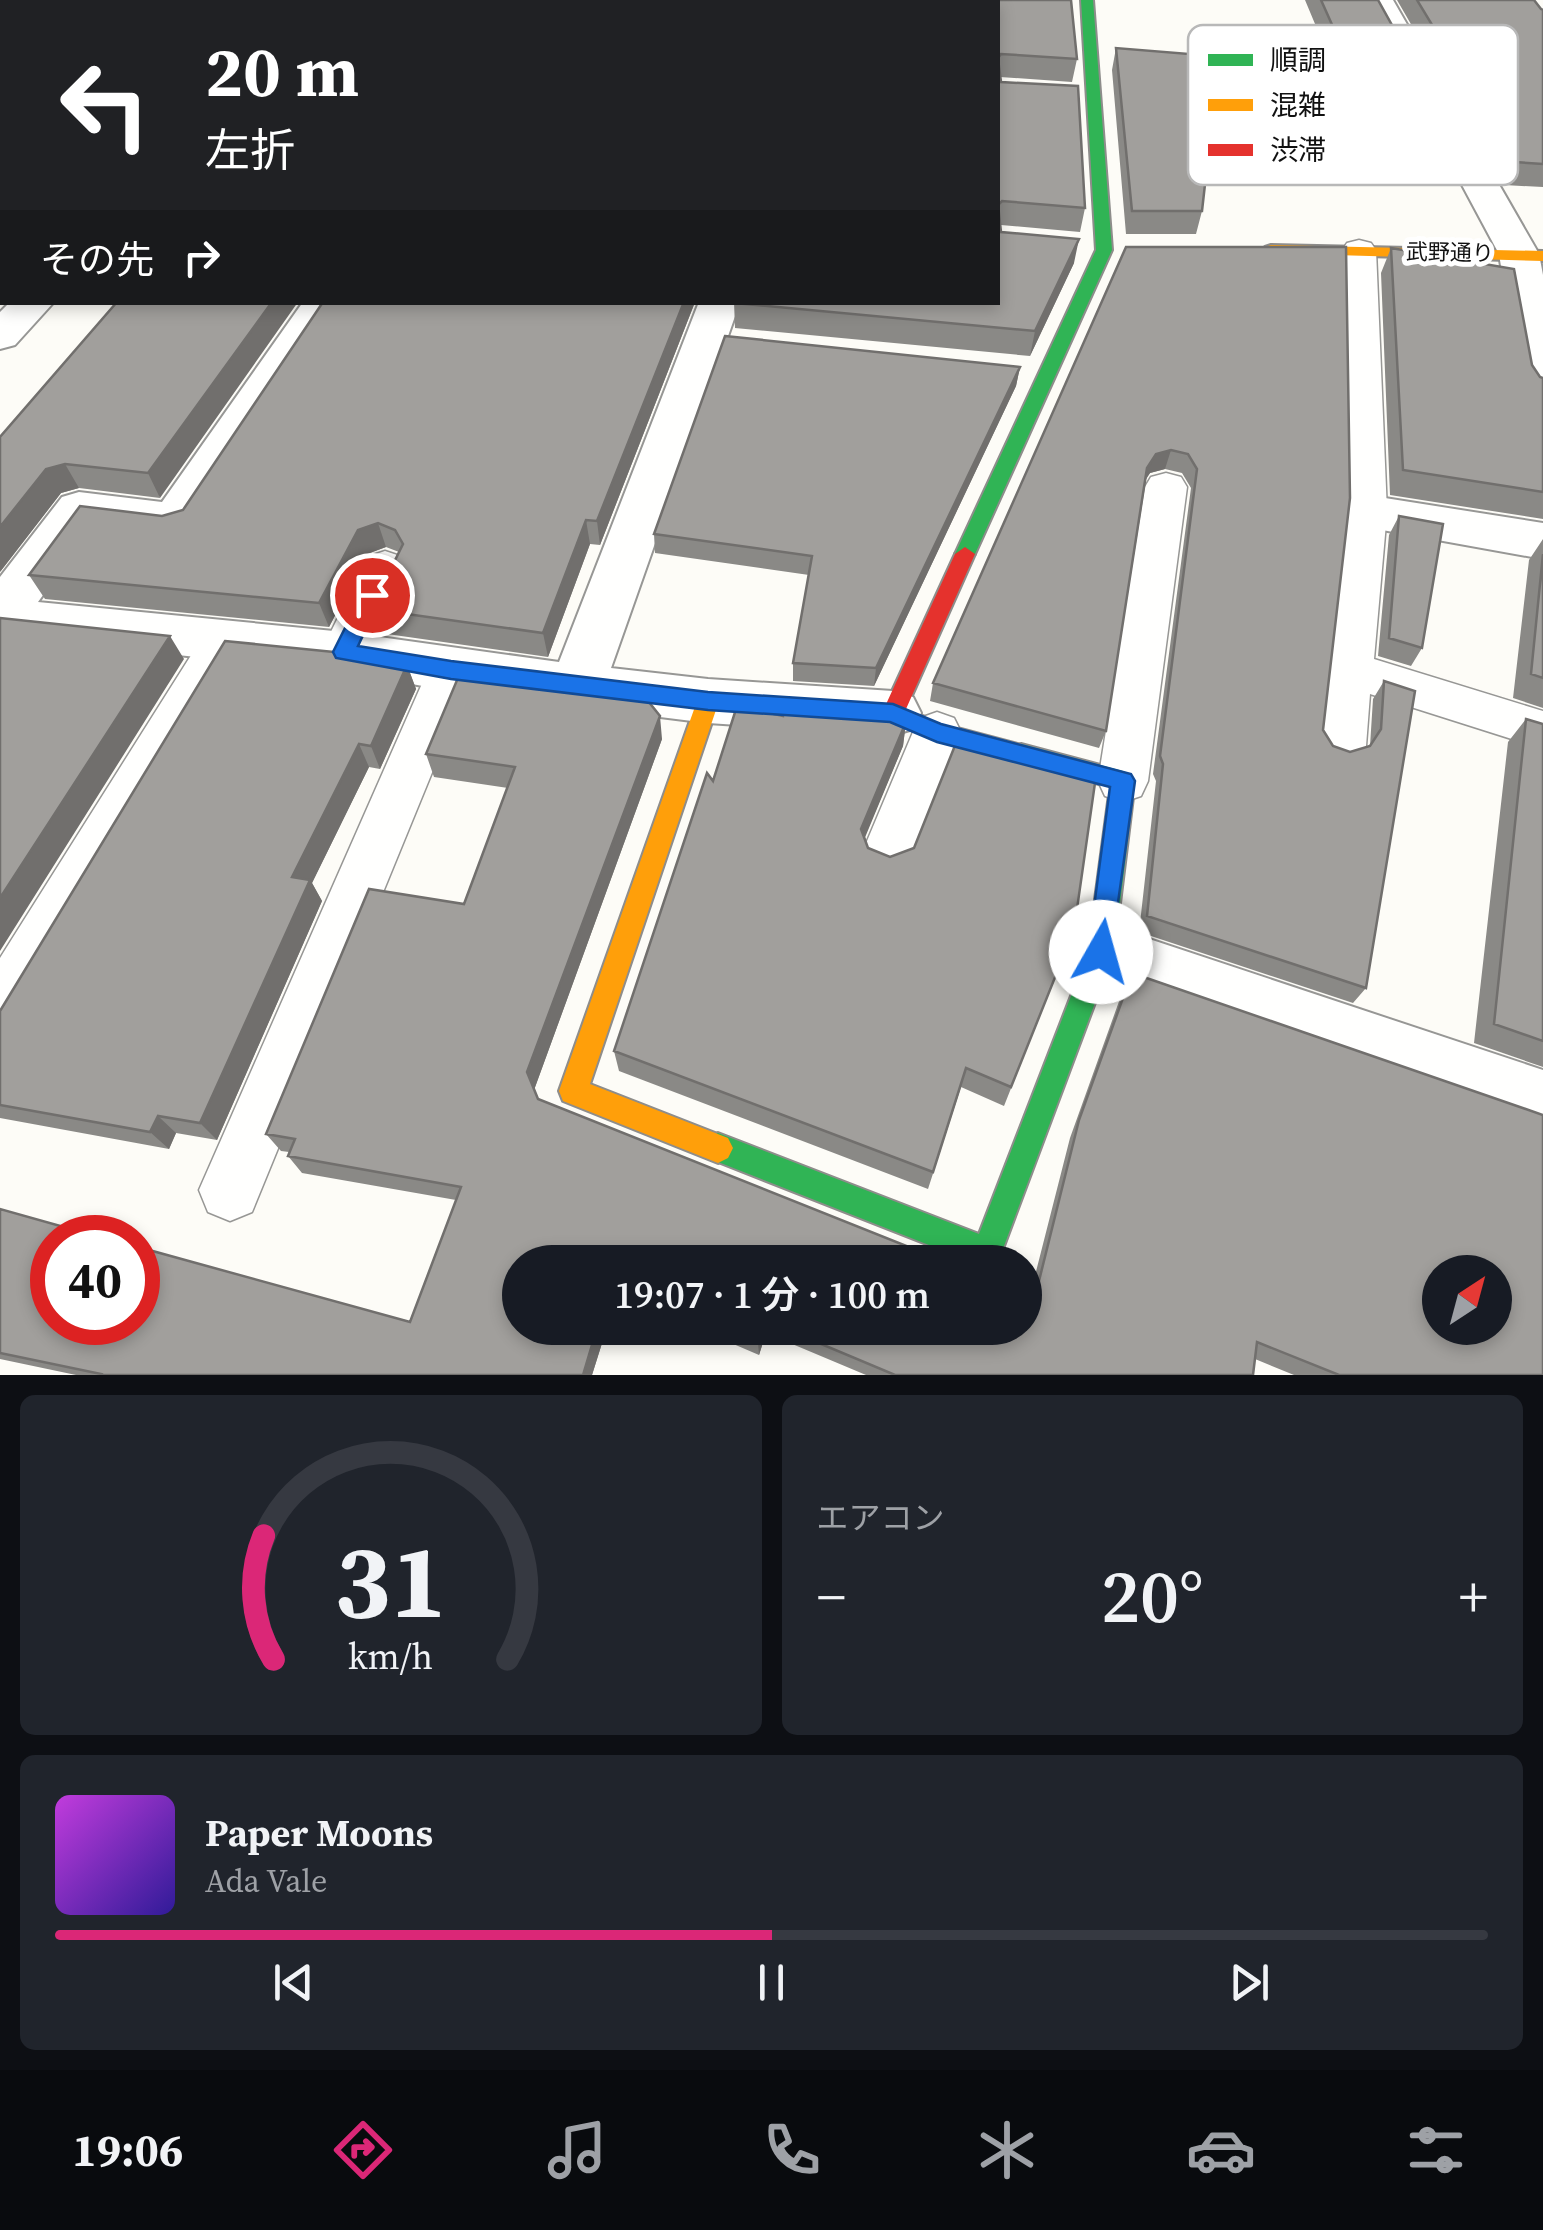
<!DOCTYPE html>
<html lang="ja">
<meta charset="utf-8">
<style>
body{margin:0;font-family:"Source Serif 4","Noto Sans JP",serif;background:#20242c;color:#f1f3f6;height:100vh;display:flex;flex-direction:column;font-size:38px;white-space:nowrap}
*{box-sizing:border-box;margin:0}
p{font-size:32px;color:#9ea1a6}
.icon{flex:none;width:55px;height:55px;fill:none;stroke:currentColor;stroke-width:2;stroke-linecap:round;stroke-linejoin:round}
.map{position:relative;height:1375px;overflow:hidden}
.panel{display:flex;flex-direction:column;gap:20px;padding:20px;background:#0d0f14;flex:1}
.panel>*{flex:none}
.top-card{position:absolute;left:0px;top:0px;width:1000px;height:305px;box-shadow:0 5px 15px #0003;background:#202124;color:#fff;overflow:hidden}
.needle{width:65px;rotate:36deg}
.buttons{position:absolute;left:1422px;top:1255px;display:grid;gap:20px}
.buttons a{display:grid;place-items:center;width:90px;height:90px;border-radius:50%;background:#171b24;box-shadow:0 5px 15px #0003;font-size:50px}
.speed{position:absolute;left:30px;top:1215px;display:flex;gap:20px;font-size:50px;font-weight:700;text-align:center}
.speed>*{display:grid;place-content:center;width:130px;height:130px;border-radius:50%;background:#171b24;box-shadow:0 5px 15px #0003;line-height:1}
.speed .limit{border:15px solid #d22;background:#fff;color:#111}
.pin{position:absolute;display:grid;place-items:center;width:85px;height:85px;color:#fff;margin:-42px;border:5px solid #fff;border-radius:50%;box-shadow:0 2px 10px #0007}
.me{position:absolute;width:110px;margin:-55px;rotate:7deg;stroke-linejoin:round;filter:drop-shadow(0 0 8px #0008)}
.turn{display:flex;align-items:center;gap:35px;height:210px;padding:0 40px;font-size:45px}
.turn .icon{width:130px;height:130px;stroke-width:2.5}
.turn b{display:block;font-size:70px;line-height:85px}
.then{display:flex;align-items:center;height:95px;padding:0 40px;background:#0003;gap:20px;font-size:38px}
.big{font-size:75px;font-weight:600;line-height:1.1}
.panel .widget{flex:1;display:flex;flex-direction:column;justify-content:center;gap:15px;min-width:0;padding:0 35px;border-radius:15px;background:#20242c}
.panel .dial{align-items:center;gap:0}
.dial svg{height:260px;overflow:visible;fill:none;stroke:#363941;stroke-width:7;stroke-linecap:round;text-anchor:middle}
.dial text{fill:#f1f3f6;stroke:none}
.song{display:flex;align-items:center;gap:30px}
.cover{width:120px;height:120px;border-radius:15px;background:linear-gradient(135deg,hsl(290 70% 55%),hsl(250 70% 35%))}
.played{height:10px;border-radius:5px;background:linear-gradient(90deg,#db2777 50%,#363941 50%)}
.keys{display:flex;justify-content:space-around;direction:ltr}
.heat{display:flex;justify-content:space-between;align-items:center;font-size:55px;direction:ltr}
.panel .tiles{flex:1;display:grid;gap:20px;grid-template-columns:1fr 1fr}
.widget:last-child{grid-column:span 2}
.trip{position:absolute;left:502px;top:1245px;width:540px;height:100px;border-radius:50px;background:#171b24;box-shadow:0 5px 15px #0003;font-weight:600;line-height:100px;text-align:center}
.dock{display:flex;height:160px;justify-content:space-around;align-items:center;background:#090b0e;color:#9ea1a6}
.dock .icon{width:70px;height:70px}
.dock .on{color:#db2777}
.dock b{font-size:45px;color:#f1f3f6}
.map>svg:first-child{display:block}
.lines{fill:none;stroke-linecap:round;stroke-linejoin:round}
.lane-casing{stroke:#979795;stroke-width:3}
.street-casing{stroke:#979795;stroke-width:4}
.fast-casing{stroke:#8e8d8b;stroke-width:4}
.slow-casing{stroke:#8e8d8b;stroke-width:4}
.jam-casing{stroke:#8e8d8b;stroke-width:4}
.lane{fill:#fffffe;fill-rule:evenodd}
.street{fill:#fffffe;fill-rule:evenodd}
.fast{fill:#30b455;fill-rule:evenodd}
.slow{fill:#ff9f0a;fill-rule:evenodd}
.jam{fill:#e5322d;fill-rule:evenodd}
.wall{fill:#8a8986}
.shaded-wall{fill:#716f6d}
.building{fill:#a19f9c;stroke:#716f6d;stroke-width:2.5;fill-rule:evenodd}
.route{fill:#1a73e8;stroke:#114b97;stroke-width:2.5}
.labels{text-anchor:middle;dominant-baseline:central;stroke-width:10;stroke-linejoin:round;paint-order:stroke}
.far-street-label{font-size:22px;fill:#111;stroke:#fff}
.key{fill:#fff;stroke:#b8b8b8;stroke-width:2.5}
.key-label{font-size:28px;fill:#111}
</style>
<div class="map">
<svg width="1543" height="1375" viewBox="0 0 1543 1375">
<rect width="100%" height="100%" fill="#fdfcf7"/>
<g class="lines">
<defs>
<path id="lane" d="M1359 240 1371 243 1376 250 1387 512 1374 659 1543 711V749L1370 694 1366 746 1358 760 1341 766 1324 760 1316 746 1345 512 1342 250 1347 243Z
M1166 473 1181 477 1187 487 1148 781 1141 796 1123 802 1105 796 1098 781 1145 487 1151 477Z
M385 551 400 556 407 567 367 652 360 664 344 670 328 664 321 652 363 567 370 556Z
M223 625 239 630 246 642 20 1028 0 1036V958L207 630Z
M451 652 468 657 474 670 252 1212 230 1221 208 1212 199 1190 428 670 434 657Z
M937 712 954 718 961 732 914 853 907 869 888 876 869 869 862 853 913 732 920 718Z"/>
<path id="street" d="M1363 0H1393L1539 254 1543 275V402L1527 398 1521 388 1499 254Z
M10 302H54L15 345 0 349V312Z
M303 302H344L192 532 175 537 92 527 38 602 344 632 559 662 699 302H740L611 668 708 679 893 691 913 697 921 713 913 729 893 735 708 723 451 691 344 672 0 637V577L62 497 79 492 162 502Z
M1366 495 1543 523V559L1349 524 1342 512 1349 500Z
M1101 923 1543 1070V1138L1078 973 1069 952 1078 931Z"/>
<path id="fast" d="M1081 0H1093L1112 250 975 554 965 561 955 554 1096 250Z
M0 194 2 195V204H0Z
M1021 744 1123 771 1131 774 1135 781 1114 952 998 1262H972L708 1158 703 1148 708 1138 718 1133 979 1234 1088 952 1110 787 1013 761 1009 754 1013 747Z"/>
<path id="slow" d="M1271 245 1543 251V261L1265 253V247Z
M708 692 716 695 719 701 590 1084 728 1138 733 1148 728 1158 718 1163 563 1101 559 1091 697 701 700 695Z"/>
<path id="jam" d="M965 547 975 554 906 709 942 724 1029 747 1033 754 1029 761 1021 764 937 741 885 719 882 713 955 554Z"/>
</defs>
<use href="#lane" class="lane-casing"/>
<use href="#street" class="street-casing"/>
<use href="#fast" class="fast-casing"/>
<use href="#slow" class="slow-casing"/>
<use href="#jam" class="jam-casing"/>
<use href="#lane" class="lane"/>
<use href="#street" class="street"/>
<use href="#fast" class="fast"/>
<use href="#slow" class="slow"/>
<use href="#jam" class="jam"/>
</g>
<path class="wall" d="M1305 0H1378L1467 160 1457 183 1206 172 1202 211 1196 234H1126L1112 70 1116 48 1281 62 1283 54 1328 55Z
M1397 0H1534L1541 9 1543 10V187L1504 185Z
M998 2 1077 59 1072 82 1000 77 1001 82 1085 208 1080 232 1001 225V232L1074 263 1030 356 735 328 734 302Z
M1126 247 1323 730 1333 746 1350 752 1370 746 1373 699 1384 681 1366 988 1353 1003 1139 932 1156 781 1153 774 1191 488 1182 473 1165 469 1150 473 1145 481 1106 731 1099 748 930 701 933 683Z
M1391 248 1532 365 1540 377 1543 378V519L1390 495 1381 273Z
M117 302 160 498 79 488 61 493 0 572Z
M323 302H695L600 545 590 544 548 657 380 633 371 609 399 552 386 547 367 554 329 627 45 599 29 575 162 516 183 510Z
M1020 367 1016 386 874 686 793 681V663L809 575 655 553 654 534Z
M1399 516 1422 648 1411 666 1378 656 1389 535Z
M1543 539V708L1513 698 1529 560Z
M407 665 416 689 380 769 369 767 312 883 322 901 217 1140 176 1133 169 1149 0 1118V1011Z
M783 716 906 722 903 746 864 838 868 848 1074 930 1004 1106 961 1087 928 1189 619 1071 614 1051 713 781Z
M1526 719 1543 724V1067L1474 1043 1508 742Z
M662 739 534 1090 520 1262 622 1328 617 1344 603 1340 592 1375H76L0 1359V1209L410 1322 456 1200 302 1173 288 1156 289 1152 281 1151 266 1134 464 904 508 788 434 777 426 754Z
M1132 973 1543 1375H1294L1255 1359 1253 1375H866L766 1333 759 1355 696 1328H1025L1027 1307 1070 1138 1122 993Z"/>
<path class="shaded-wall" d="M1079 239 1074 263 1030 356 1035 331Z
M2 271V299L0 302V274Z
M272 302H298L160 498 148 473Z
M684 302H695L600 545 597 521Z
M1020 367 1016 386 874 686 876 668Z
M1171 450 1165 469 1150 473 1141 486 1147 468 1156 454Z
M65 464 79 488 61 493 0 572V527L46 469Z
M586 520 590 544 548 657 543 633Z
M378 523 386 547 367 554 329 627 319 603 358 530Z
M170 636 184 659 0 951V898Z
M407 665 416 689 380 769 371 746Z
M660 716 662 739 534 1090 527 1072Z
M906 722 903 746 859 852 861 829Z
M359 744 369 767 312 883 322 901 217 1140 200 1123 292 877Z
M158 1116 176 1133 169 1149 150 1132Z
M597 1328 603 1340 592 1375H583Z
M613 1328H622L617 1344 612 1332Z
M764 1328H766V1333L759 1355 758 1343Z"/>
<path class="building" d="M652 0H1071L1077 59 1001 54 998 58V2H651Z
M1321 0H1378L1467 160 1209 149 1202 211H1132L1116 48 1287 62 1283 54 1346 56Z
M1417 0H1534L1541 9 1543 10V164L1515 162Z
M998 59 1001 82 1078 86 1085 208 1002 201 998 205 1001 232 1079 239 1035 331 734 303 998 302Z
M0 212H2V271L0 274Z
M1126 247H1346L1350 498 1323 730 1333 746 1350 752 1370 746 1381 729 1384 681 1415 691 1366 988 1147 916 1163 764 1160 756 1197 469 1188 454 1171 450 1156 454 1147 468 1106 731 933 683Z
M1391 248 1514 269 1532 365 1540 377 1543 378V492L1403 470Z
M117 302H272L148 473 65 464 46 469 0 527V437Z
M323 302H684L597 521 586 520 543 633 371 609 403 544 395 530 378 523 358 530 319 603 29 575 80 506 162 516 183 510Z
M725 336 1020 367 876 668 793 663 812 556 654 534Z
M1399 516 1443 524 1422 648 1389 638Z
M1543 554V678L1531 674Z
M0 618 170 636 0 898Z
M225 641 334 652 407 665 371 746 359 744 292 877 310 880 200 1123 158 1116 150 1132 0 1105V1011Z
M460 673 644 696 660 716 527 1072 538 1099 909 1247 906 1258 917 1262H520V1328H597L583 1375H100L101 1374 0 1353V1209L103 1238H52V1322H138V1247L410 1322 461 1187 288 1156 295 1139 266 1134 369 889 464 904 515 767 426 754Z
M737 706 783 716 784 707 888 714 906 722 861 829 868 848 890 857 914 848 958 738 1096 776 1074 930 1011 1087 966 1068 933 1172 614 1051 707 773 713 781Z
M1526 719 1543 724V1041L1494 1024Z
M1132 973 1543 1115V1375H1339L1257 1342 1253 1375H895L783 1328H1025V1306L1032 1309 1079 1120ZM1440 1272H1495V1328H1440Z
M597 1328H613L612 1332Z
M723 1328H764L758 1343Z"/>
<path class="route" d="M372 587 382 595 358 646 451 661 708 692 893 704 941 724 1131 774 1135 781 1110 960 1101 964 1092 960 1088 952 1110 787 937 742 890 722 708 710 451 679 336 658 333 652 364 590Z"/>
<g class="labels">
<g class="far-street-label">
<text transform="translate(1450 252) rotate(1)">武野通り</text>
</g>
</g>
<rect x="1188" y="25" width="330" height="160" rx="15" class="key"/>
<rect x="1208" y="54" width="45" height="12" fill="#30b455"/>
<rect x="1208" y="99" width="45" height="12" fill="#ff9f0a"/>
<rect x="1208" y="144" width="45" height="12" fill="#e5322d"/>
<g class="key-label">
<text x="1270" y="70">順調</text>
<text x="1270" y="115">混雑</text>
<text x="1270" y="160">渋滞</text>
</g>
</svg>
<div class="buttons">
<a><svg class="needle" viewBox="-14 -14 28 28"><path d="M0-13l5 13h-10z" fill="#e53935"/><path d="M0 13l5-13h-10z" fill="#9ea1a6"/></svg></a>
</div>
<div class="speed"><div class="limit">40</div></div>
<div class="pin" style="left:372px;top:595px;background:#d93025"><svg class="icon" aria-label="arrive" viewBox="0 0 24 24"><path d="M6 21V4h12l-3 4 3 4H6"/></svg></div>
<svg class="me" style="left:1101px;top:952px" viewBox="-20 -20 40 40"><circle r="19" fill="#fff"/><path d="M0-13L10 11 0 6-10 11z" fill="#1a73e8"/></svg>
<div class="trip">19:07 · 1 分 · 100 m</div>
<div class="top-card">
<div class="turn"><svg class="icon" aria-label="left" viewBox="0 0 24 24"><path d="M17 20v-9H6M10 6l-5 5 5 5"/></svg><div><b>20 m</b>左折</div></div>
<div class="then">その先<svg class="icon" aria-label="right" viewBox="0 0 24 24"><path d="M7 20v-9h11M14 6l5 5-5 5"/></svg></div>
</div>
</div>
<section class="panel">
<div class="tiles">
<div class="widget dial"><svg viewBox="0 0 100 80">
<path d="M14 69A42 42 0 1 1 86 69"/>
<path d="M14 69A42 42 0 0 1 11 31" stroke="#db2777"/>
<text x="50" y="56" font-size="32" font-weight="700">31</text>
<text x="50" y="72" font-size="11">km/h</text>
</svg></div>
<div class="widget"><p>エアコン</p>
<div class="heat"><a>−</a><b class="big">20°</b><a>+</a></div>
</div>
<div class="widget">
<div class="song"><i class="cover"></i><div><b>Paper Moons</b><p>Ada Vale</p></div></div>
<div class="played"></div>
<div class="keys"><svg class="icon" aria-label="previous" viewBox="0 0 24 24"><path d="M18 5L8 12l10 7zM5 5v14"/></svg><svg class="icon" aria-label="pause" viewBox="0 0 24 24"><path d="M8 5v14M16 5v14"/></svg><svg class="icon" aria-label="next" viewBox="0 0 24 24"><path d="M6 5l10 7-10 7zM19 5v14"/></svg></div>
</div>
</div>
</section>
<nav class="dock">
<b>19:06</b>
<svg class="icon on" aria-label="directions" viewBox="0 0 24 24"><path d="M12 3l9 9-9 9-9-9zM9 14v-3h6M13 9l2 2-2 2"/></svg>
<svg class="icon" aria-label="music" viewBox="0 0 24 24"><path d="M9 18V5l10-2v13"/><circle cx="6" cy="18" r="3"/><circle cx="16" cy="16" r="3"/></svg>
<svg class="icon" aria-label="phone" viewBox="0 0 24 24"><path d="M5 4h4l2 5-3 2q2 4 5 5l2-3 5 2v4C11 20 4 13 5 4z"/></svg>
<svg class="icon" aria-label="climate" viewBox="0 0 24 24"><path d="M12 3v18M4 7l16 10M4 17L20 7"/></svg>
<svg class="icon" aria-label="car" viewBox="0 0 24 24"><path d="M5 17H2v-5l4-1 3-4h7l3 4 3 1v5h-3M9 17h6M6 11h13"/><circle cx="7" cy="17" r="2"/><circle cx="17" cy="17" r="2"/></svg>
<svg class="icon" aria-label="filters" viewBox="0 0 24 24"><path d="M4 7h16M4 17h16"/><circle cx="9" cy="7" r="2"/><circle cx="15" cy="17" r="2"/></svg>
</nav>
